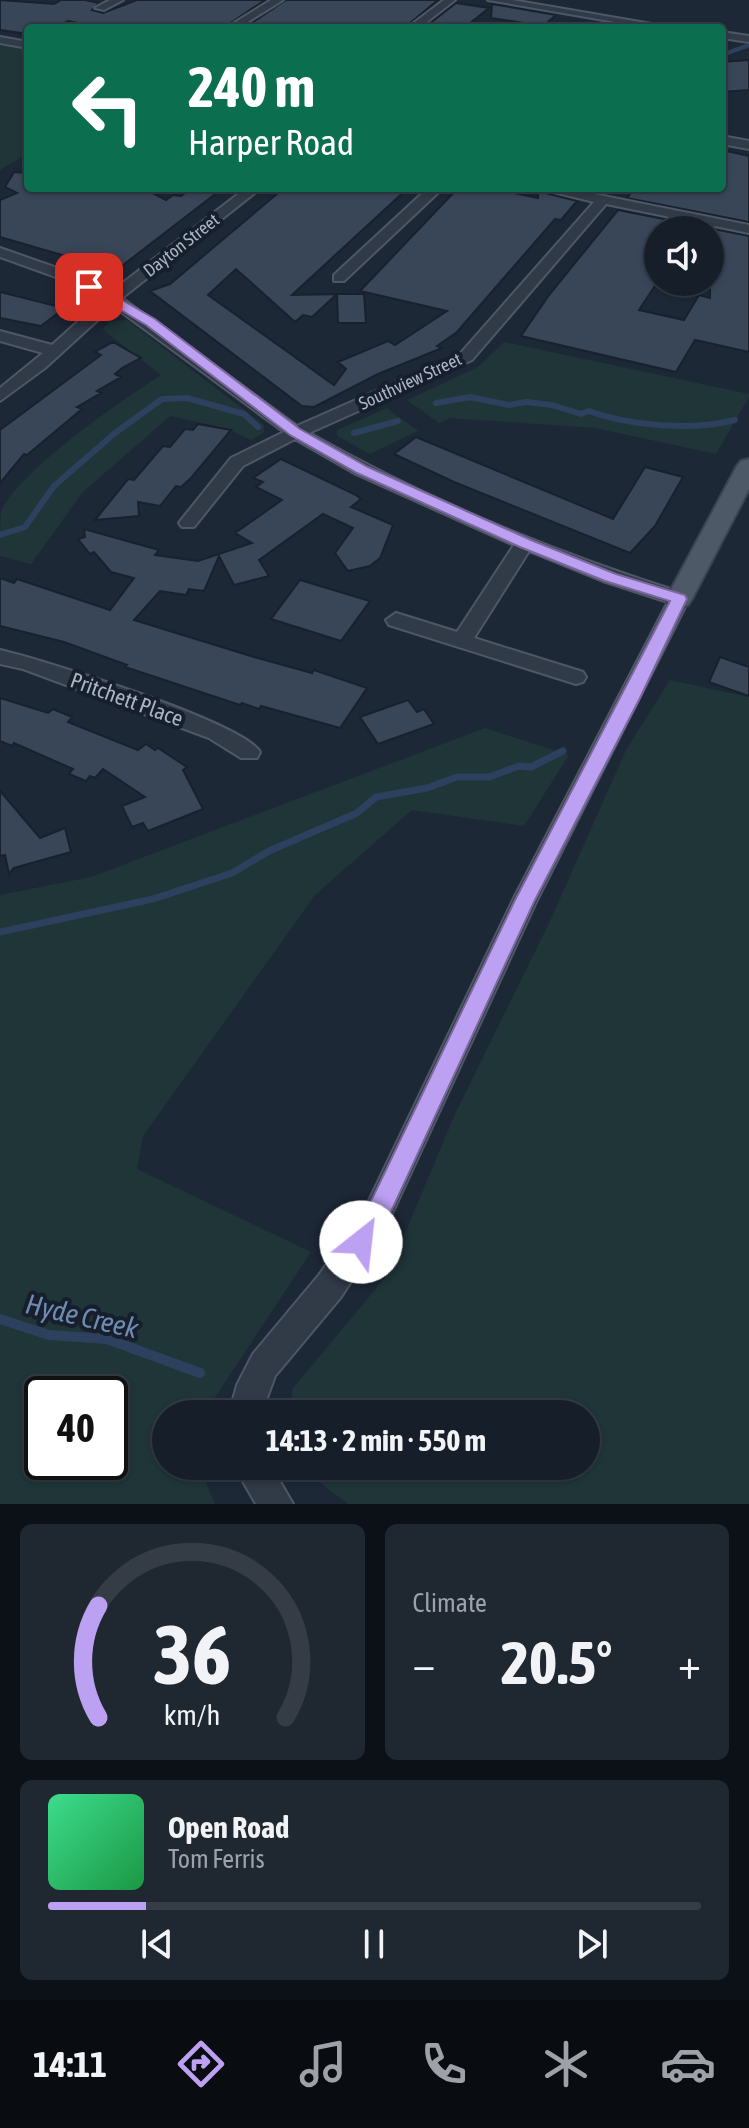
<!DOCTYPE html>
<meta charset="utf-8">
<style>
body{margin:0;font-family:"Asap Condensed",sans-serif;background:#1f2731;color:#f1f3f6;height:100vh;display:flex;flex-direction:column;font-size:30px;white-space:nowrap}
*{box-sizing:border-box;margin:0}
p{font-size:26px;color:#9ea2a8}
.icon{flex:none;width:44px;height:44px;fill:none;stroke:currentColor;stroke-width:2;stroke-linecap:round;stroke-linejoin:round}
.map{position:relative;height:1504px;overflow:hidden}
.details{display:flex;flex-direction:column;gap:20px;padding:20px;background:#0c1017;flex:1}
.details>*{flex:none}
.banner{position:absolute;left:24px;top:24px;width:702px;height:168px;border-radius:8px;box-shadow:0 2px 6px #0004,0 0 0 2px #353c46;background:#0b6e4f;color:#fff;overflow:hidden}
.controls{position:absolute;left:644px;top:216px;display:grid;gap:16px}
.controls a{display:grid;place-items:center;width:80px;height:80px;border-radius:50%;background:#161e29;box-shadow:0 2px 6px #0004,0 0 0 2px #353c46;font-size:40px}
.speed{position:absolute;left:24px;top:1376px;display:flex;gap:16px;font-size:40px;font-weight:700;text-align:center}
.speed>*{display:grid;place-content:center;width:104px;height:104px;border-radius:50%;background:#161e29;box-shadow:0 2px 6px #0004,0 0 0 2px #353c46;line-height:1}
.speed .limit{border:4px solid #111;border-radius:12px;background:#fff;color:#111}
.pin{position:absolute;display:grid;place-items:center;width:68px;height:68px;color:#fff;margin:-34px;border-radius:16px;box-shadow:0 4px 12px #0006}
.me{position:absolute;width:88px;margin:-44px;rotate:29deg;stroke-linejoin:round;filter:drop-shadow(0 0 6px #0008)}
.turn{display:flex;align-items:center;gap:28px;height:168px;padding:0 32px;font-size:36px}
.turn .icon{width:104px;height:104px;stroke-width:2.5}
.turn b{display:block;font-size:56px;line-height:68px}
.big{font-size:60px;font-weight:700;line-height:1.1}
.details .tile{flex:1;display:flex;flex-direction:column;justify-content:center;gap:12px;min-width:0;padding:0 28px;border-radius:12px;background:#1f2731}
.details .dial{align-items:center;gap:0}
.dial svg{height:208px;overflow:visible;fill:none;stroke:#353c46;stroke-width:7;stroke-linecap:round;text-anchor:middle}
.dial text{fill:#f1f3f6;stroke:none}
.song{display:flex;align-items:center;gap:24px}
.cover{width:96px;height:96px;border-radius:12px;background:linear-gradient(135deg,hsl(150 70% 55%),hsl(140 70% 35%))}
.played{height:8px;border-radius:4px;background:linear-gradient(90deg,#bca0f2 15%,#353c46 15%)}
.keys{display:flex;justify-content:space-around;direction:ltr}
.heat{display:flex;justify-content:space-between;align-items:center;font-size:44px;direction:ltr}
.details .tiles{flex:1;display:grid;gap:20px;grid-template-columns:1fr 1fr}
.tile:last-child{grid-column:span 2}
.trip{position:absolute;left:152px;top:1400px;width:448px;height:80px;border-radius:40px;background:#161e29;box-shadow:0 2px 6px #0004,0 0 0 2px #353c46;font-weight:700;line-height:80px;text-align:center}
.tab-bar{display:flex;height:128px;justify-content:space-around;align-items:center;background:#090c10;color:#9ea2a8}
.tab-bar .icon{width:56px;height:56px}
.tab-bar .on{color:#bca0f2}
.tab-bar b{font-size:36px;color:#f1f3f6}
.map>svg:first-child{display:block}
.green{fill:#1f3538;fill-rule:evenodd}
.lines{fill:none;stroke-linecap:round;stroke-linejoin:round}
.stream-far4{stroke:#2d415e;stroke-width:4}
.stream-far3{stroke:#2d415e;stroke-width:5}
.stream-far2{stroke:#2d415e;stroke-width:6}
.stream-far1{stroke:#2d415e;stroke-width:7}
.stream{stroke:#2d415e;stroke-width:10}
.building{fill:#394658;stroke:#18212d;stroke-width:2;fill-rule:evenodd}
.minor-casing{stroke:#4e5766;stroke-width:4}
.major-casing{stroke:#3a4351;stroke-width:4}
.minor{fill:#313a47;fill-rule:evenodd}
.major{fill:#4e5968;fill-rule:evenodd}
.route{fill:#bca0f2;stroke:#7a689d;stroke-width:2}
.labels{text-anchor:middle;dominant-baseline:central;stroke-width:8;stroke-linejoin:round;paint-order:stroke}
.far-street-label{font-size:18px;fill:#aab4c5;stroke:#161f2b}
.street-label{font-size:22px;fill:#aab4c5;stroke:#161f2b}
.near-water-label{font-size:28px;font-style:italic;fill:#6f8bb1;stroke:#161f2b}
</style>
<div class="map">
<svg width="749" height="1504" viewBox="0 0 749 1504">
<rect width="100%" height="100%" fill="#1d2837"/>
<path class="green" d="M0 43 28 48V153L0 170Z
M127 320 264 425V432L251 440 228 429 170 416 82 493 31 564 0 556C0 544 0 523 1 512 19 470 121 401 161 375L102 329 111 321Z
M504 342 749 394V397L716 454 595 428 450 418 439 423 407 400 478 367Z
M387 408 418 431 370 454 337 436V430Z
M670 680 749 697V1504H348L306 1472 303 1466H586V1414H288L293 1388 388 1274 455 1114 550 921 626 750Z
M485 728 569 755 524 826 412 810 315 895 143 1136 137 1169 311 1252 204 1414H166V1466H199L215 1504H0V895L91 877ZM42 1394H110V1462H42Z"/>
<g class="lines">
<path class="stream-far4" d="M722 55 749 45"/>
<path class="stream-far3" d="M184 398H187
M464 398H475"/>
<path class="stream-far2" d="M436 403 470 397 509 405 526 402 552 405 581 414 589 411C629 426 693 431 735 420
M354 433 398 421
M0 535 25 527 54 486 115 433 162 399 187 398 244 414 258 427"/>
<path class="stream-far1" d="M0 932 153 899 232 873 269 851 357 813 376 797 427 788 457 777H489L519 766 531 767 563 751"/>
<path class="stream" d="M0 1319 49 1335 107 1339 200 1373"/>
</g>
<path class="building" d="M0 0 54 4 61 0H85L99 3 92 10 103 13 137 0H265L223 28H105L68 21 55 28H28V34L0 30Z
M286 0H438L404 28H244Z
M456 3 489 8 464 28H424Z
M492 4 556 15 543 26 491 18Z
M749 60V90L722 92V62Z
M722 150 749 156V222L627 198 635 188H722Z
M14 172 28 173V189L55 188 72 192 143 188 166 200 173 195 181 196 192 188H223L114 272 87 276 81 273 93 264 0 237V200L17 193 5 187Z
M284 188H408L292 295 337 294 312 317 303 315 295 322 236 269 208 295 334 385 346 369 338 362 388 341 395 345 447 311 360 291 458 188H490L538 198V191L577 201 561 220 555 219 457 332 437 346 442 348 378 374 314 407 302 406 150 291 170 284Z
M618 210 749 236V352L695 340 676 372 521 336 549 295ZM658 230H710V298L699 295 684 320 639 310 658 281Z
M0 292 60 307 58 309 62 310 41 326 0 318Z
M337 294H364L366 323H338Z
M113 342 141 358 122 368 115 374 121 377 97 391 101 393 77 407 82 409 27 455 24 454 0 483V430L101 355 95 352Z
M198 424 231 430 191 478 181 487 176 486 160 506 138 502 139 516 95 520 128 479 134 480 163 446 170 447 185 429 193 430Z
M416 437 613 519 645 467 683 477 655 526 630 553 454 482 394 454Z
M281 459 356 495 361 499 351 507 393 525 380 558 370 566 348 571 335 553 353 528 323 514 259 560 269 576 234 585 219 556 204 591 189 589 186 595 160 591 134 620 254 657 312 673 314 670 367 688 340 728 261 706 259 709 242 703 240 705 125 667 127 665 64 642 0 626V578L14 583 17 579 110 610 134 578 111 572 94 552 90 554 78 539 85 537 84 529 159 550 155 555 198 561 252 543 235 533 282 500 256 487 263 482 253 478Z
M300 580 370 601 341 641 271 619Z
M720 657 749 667V696L709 682Z
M0 698 48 713 53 709 72 717 68 722 138 750 146 744 155 750 158 748 187 767 183 770 203 809 148 831 143 823 132 827 122 806 145 797 103 769 95 778 90 776 86 781 69 774 73 769 14 743 12 746 0 741Z
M408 700 417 712 424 709 434 724 378 744 360 717Z
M0 791 40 838 65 828 71 852 14 868 9 874 5 855 0 856Z"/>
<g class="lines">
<defs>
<path id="minor" d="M110 0H123L104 10 95 8Z
M271 0H283L238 28H226Z
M444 0H455L419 28H407Z
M488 0H512L675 28H650Z
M722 32 749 36V42L722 38Z
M0 37 28 42V48L0 43Z
M722 136 749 141V149L722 144Z
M246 188H261L122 298 297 426 460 354 594 202 537 188H564L749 225V233L606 204 472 360 309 433C427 500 556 553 686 594L689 599 537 900 384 1231 341 1297 275 1376 261 1414H229L237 1385 253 1354 319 1275 364 1211 513 900 668 602 603 581 529 551 474 638 583 672 586 677 583 682 576 684 389 625 386 620 396 613 457 632 514 545 356 474 295 439 243 466 194 527H182L179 523 182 519 231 458 284 432 113 306 45 368 0 401V388L43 353 0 341V331L52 345 102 300 67 281 0 257V248L77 275 111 292Z
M428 188H443L344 281H334V275Z
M0 650C41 659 244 723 260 752L257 758H241L209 738 23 669 0 664Z
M234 1466H271L293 1504H256Z"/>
<path id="major" d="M749 459V489L692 599 688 605 679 608 670 605 666 599 737 466 741 461Z"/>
</defs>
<use href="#minor" class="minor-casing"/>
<use href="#major" class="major-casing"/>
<use href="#minor" class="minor"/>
<use href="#major" class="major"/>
</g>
<path class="route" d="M85 284H94L155 319 300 429 368 467 531 540 616 574 685 595 687 599 640 698 534 902 390 1214 370 1251 361 1254 353 1251 349 1242 373 1197 515 900 670 601 605 581 520 547 357 473 290 435 146 325 85 289Z"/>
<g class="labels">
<g class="far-street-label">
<text transform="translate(181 245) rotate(-38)">Dayton Street</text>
<text transform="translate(410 381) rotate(-25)">Southview Street</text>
</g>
<g class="street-label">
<text transform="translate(127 699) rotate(20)">Pritchett Place</text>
</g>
<g class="near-water-label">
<text transform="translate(82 1316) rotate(13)">Hyde Creek</text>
</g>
</g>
</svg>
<div class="controls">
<a><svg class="icon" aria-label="sound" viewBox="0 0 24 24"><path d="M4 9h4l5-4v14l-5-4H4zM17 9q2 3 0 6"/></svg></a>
</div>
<div class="speed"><div class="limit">40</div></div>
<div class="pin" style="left:89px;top:287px;background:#d93025"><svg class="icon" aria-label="arrive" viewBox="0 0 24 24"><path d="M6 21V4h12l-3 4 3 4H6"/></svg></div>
<svg class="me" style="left:361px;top:1242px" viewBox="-20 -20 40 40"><circle r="19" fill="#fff"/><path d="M0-13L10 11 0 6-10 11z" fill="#bca0f2"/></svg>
<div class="trip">14:13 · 2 min · 550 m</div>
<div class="banner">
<div class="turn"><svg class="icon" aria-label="left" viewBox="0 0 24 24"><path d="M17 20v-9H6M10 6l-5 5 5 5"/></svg><div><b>240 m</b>Harper Road</div></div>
</div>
</div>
<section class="details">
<div class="tiles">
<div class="tile dial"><svg viewBox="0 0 100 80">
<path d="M14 69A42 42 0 1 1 86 69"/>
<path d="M14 69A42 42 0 0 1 14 26" stroke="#bca0f2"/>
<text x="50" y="56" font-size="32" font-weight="700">36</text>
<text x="50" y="72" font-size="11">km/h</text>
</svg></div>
<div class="tile"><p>Climate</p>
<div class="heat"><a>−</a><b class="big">20.5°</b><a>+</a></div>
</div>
<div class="tile">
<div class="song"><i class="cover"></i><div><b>Open Road</b><p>Tom Ferris</p></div></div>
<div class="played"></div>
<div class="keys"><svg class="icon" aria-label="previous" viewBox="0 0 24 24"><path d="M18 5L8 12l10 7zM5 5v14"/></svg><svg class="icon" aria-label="pause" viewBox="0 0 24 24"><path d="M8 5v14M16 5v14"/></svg><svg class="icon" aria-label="next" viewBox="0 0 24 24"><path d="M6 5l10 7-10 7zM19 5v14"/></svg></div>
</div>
</div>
</section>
<nav class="tab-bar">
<b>14:11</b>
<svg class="icon on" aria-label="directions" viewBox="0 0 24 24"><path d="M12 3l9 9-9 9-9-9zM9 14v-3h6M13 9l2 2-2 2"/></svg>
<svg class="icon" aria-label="music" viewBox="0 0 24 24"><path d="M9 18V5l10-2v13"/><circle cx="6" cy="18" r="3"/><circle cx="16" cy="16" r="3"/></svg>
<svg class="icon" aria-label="phone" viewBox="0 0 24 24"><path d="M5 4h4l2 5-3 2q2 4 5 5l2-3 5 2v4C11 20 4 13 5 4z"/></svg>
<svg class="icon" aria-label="climate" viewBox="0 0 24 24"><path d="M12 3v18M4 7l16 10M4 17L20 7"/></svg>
<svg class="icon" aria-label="car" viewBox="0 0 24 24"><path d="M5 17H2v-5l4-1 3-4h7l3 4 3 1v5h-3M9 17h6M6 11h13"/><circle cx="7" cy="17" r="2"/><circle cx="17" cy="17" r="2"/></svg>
</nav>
